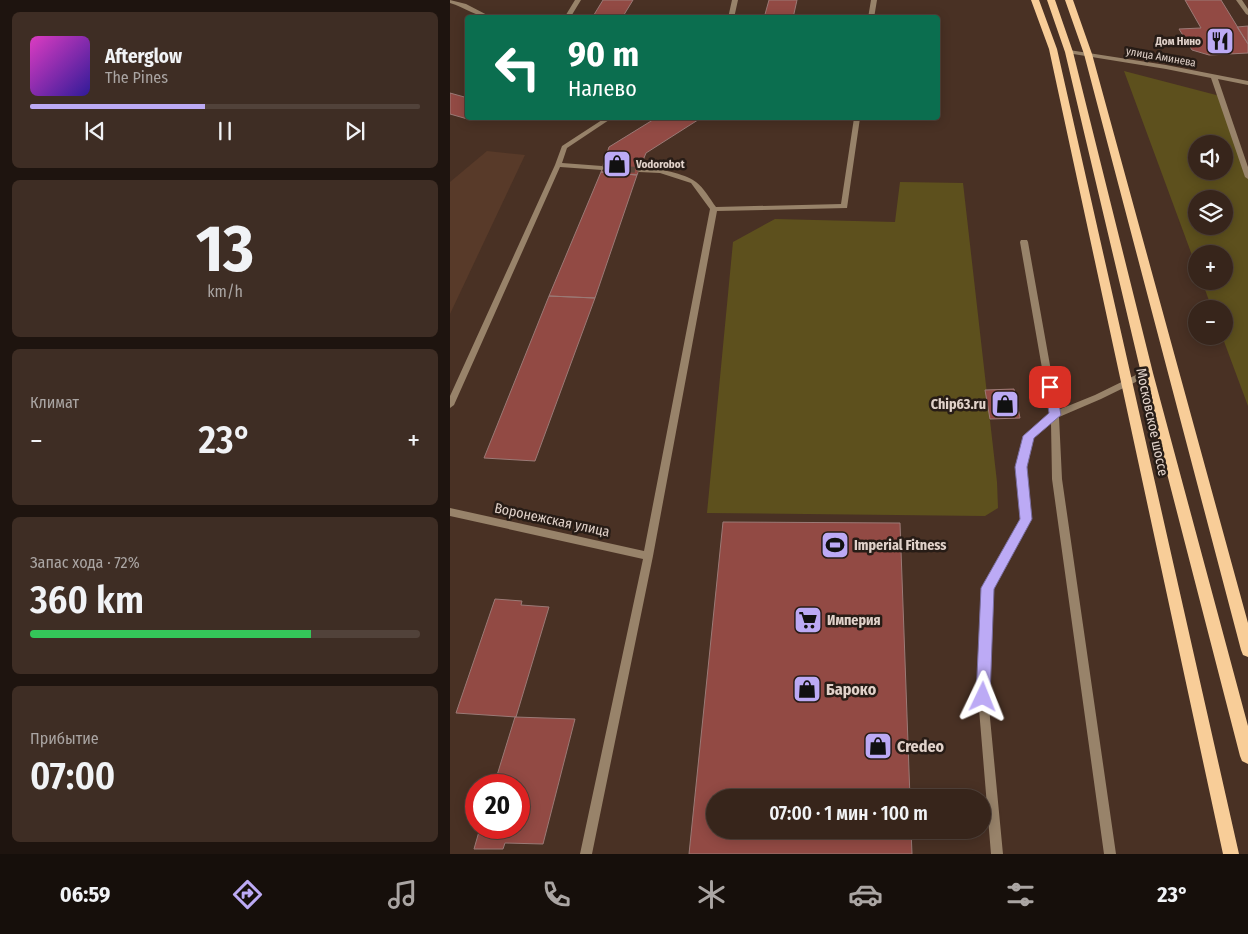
<!DOCTYPE html>
<html lang="ru">
<meta charset="utf-8">
<style>
body{margin:0;font-family:"Fira Sans Condensed",sans-serif;background:#3e2d24;color:#f1f3f6;height:100vh;display:flex;flex-direction:column;font-size:19px;white-space:nowrap}
*{box-sizing:border-box;margin:0}
p{font-size:16px;color:#aaa5a3}
.icon{flex:none;width:28px;height:28px;fill:none;stroke:currentColor;stroke-width:2;stroke-linecap:round;stroke-linejoin:round}
.map{position:relative;flex:1;overflow:hidden}
.sheet{display:flex;flex-direction:column;gap:12px;padding:12px;background:#1e140f;width:450px}
.sheet>*{flex:none}
.banner{position:absolute;left:15px;top:15px;width:475px;height:105px;border-radius:5px;box-shadow:0 2px 12px #0003,0 0 0 1px #51423a;background:#0b6e4f;color:#fff;overflow:hidden}
.fabs{position:absolute;left:738px;top:135px;display:grid;gap:10px}
.fabs a{display:grid;place-items:center;width:45px;height:45px;border-radius:50%;background:#37251b;box-shadow:0 2px 12px #0003,0 0 0 1px #51423a;font-size:25px}
.speed{position:absolute;left:15px;top:774px;display:flex;gap:10px;font-size:25px;font-weight:700;text-align:center}
.speed>*{display:grid;place-content:center;width:65px;height:65px;border-radius:50%;background:#37251b;box-shadow:0 2px 12px #0003,0 0 0 1px #51423a;line-height:1}
.speed .limit{border:8px solid #d22;background:#fff;color:#111}
.pin{position:absolute;display:grid;place-items:center;width:42px;height:42px;color:#fff;margin:-21px;border-radius:10px;box-shadow:0 2px 8px #0006}
.me{position:absolute;width:55px;margin:-28px;rotate:2deg;stroke-linejoin:round;filter:drop-shadow(0 0 4px #0008)}
.turn{display:flex;align-items:center;gap:18px;height:105px;padding:0 20px;font-size:22px}
.turn .icon{width:65px;height:65px;stroke-width:2.5}
.turn b{display:block;font-size:35px;line-height:42px}
.big{font-size:38px;font-weight:600;line-height:1.1}
.sheet .tile{flex:1;display:flex;flex-direction:column;justify-content:center;gap:8px;min-width:0;padding:0 18px;border-radius:8px;background:#3e2d24}
.sheet .dial{align-items:center;gap:0}
.dial b{font-size:65px;line-height:1}
.song{display:flex;align-items:center;gap:15px}
.cover{width:60px;height:60px;border-radius:8px;background:linear-gradient(135deg,hsl(310 70% 55%),hsl(250 70% 35%))}
.played{height:5px;border-radius:2px;background:linear-gradient(90deg,#bcaaf5 45%,#51423a 45%)}
.keys{display:flex;justify-content:space-around;direction:ltr}
.heat{display:flex;justify-content:space-between;align-items:center;font-size:28px;direction:ltr}
.charge{height:8px;border-radius:4px;background:linear-gradient(90deg,#34c759 72%,#51423a 0)}
.trip{position:absolute;left:256px;top:789px;width:285px;height:50px;border-radius:25px;background:#37251b;box-shadow:0 2px 12px #0003,0 0 0 1px #51423a;font-weight:600;line-height:50px;text-align:center}
.tab-bar{display:flex;height:80px;justify-content:space-around;align-items:center;background:#160f0b;color:#aaa5a3}
.tab-bar .icon{width:35px;height:35px}
.tab-bar .current{color:#bcaaf5}
.tab-bar b{font-size:22px;color:#f1f3f6}
main{display:flex;flex:1;min-height:0}
.map>svg:first-child{display:block}
.built{fill:#583a29}
.green{fill:#5d501d;fill-rule:evenodd}
.building{fill:#924a44;stroke:#9b7a76}
.lines{fill:none;stroke-linecap:round;stroke-linejoin:round}
.minor-tunnel{stroke:#60493d;stroke-width:6;stroke-dasharray:6 3;stroke-linecap:butt}
.minor{fill:#98836a;fill-rule:evenodd}
.major{fill:#f8cd98;fill-rule:evenodd}
.route{fill:#bcaaf5;stroke:#7a6e9f}
.labels{text-anchor:middle;dominant-baseline:central;stroke-width:5;stroke-linejoin:round;paint-order:stroke}
.far-poi-label{font-size:11px;font-weight:bold;fill:#e1d2ca;stroke:#271c16;text-anchor:end}
.far-street-label{font-size:11px;fill:#e1d2ca;stroke:#271c16}
.poi-label{font-size:14px;font-weight:bold;fill:#e1d2ca;stroke:#271c16;text-anchor:start}
.street-label{font-size:14px;fill:#e1d2ca;stroke:#271c16}
.near-poi-label{font-size:16px;font-weight:bold;fill:#e1d2ca;stroke:#271c16;text-anchor:start}
</style>
<main>
<section class="sheet">
<div class="tile">
<div class="song"><i class="cover"></i><div><b>Afterglow</b><p>The Pines</p></div></div>
<div class="played"></div>
<div class="keys"><svg class="icon" aria-label="previous" viewBox="0 0 24 24"><path d="M18 5L8 12l10 7zM5 5v14"/></svg><svg class="icon" aria-label="pause" viewBox="0 0 24 24"><path d="M8 5v14M16 5v14"/></svg><svg class="icon" aria-label="next" viewBox="0 0 24 24"><path d="M6 5l10 7-10 7zM19 5v14"/></svg></div>
</div>
<div class="tile dial"><b>13</b><p>km/h</p></div>
<div class="tile"><p>Климат</p>
<div class="heat"><a>−</a><b class="big">23°</b><a>+</a></div>
</div>
<div class="tile"><p>Запас хода · 72%</p><b class="big">360 km</b><div class="charge"></div></div>
<div class="tile"><p>Прибытие</p><b class="big">07:00</b></div>
</section>
<div class="map">
<svg width="798" height="854" viewBox="0 0 798 854">
<rect width="100%" height="100%" fill="#493124"/>
<path class="built" d="M37 151 75 155 0 314V182Z"/>
<path class="green" d="M674 71 770 96 798 177V406L772 336H774V309H762L752 281H774V254H746V266ZM746 144H774V171H746ZM746 199H774V226H746Z
M450 182 513 183 547 482 548 508 535 516 257 513 283 242 325 219 445 222Z"/>
<path class="building" d="M153 0H183L172 18H142Z
M319 0H347L343 18H314Z
M735 0H771L798 44V53L759 55 742 50 729 29 751 28Z
M798 26V44L787 27Z
M0 93 18 98V118H24L21 120 0 114Z
M206 118H251L196 153 187 175 151 172 159 147Z
M151 172 187 175 145 298 99 296Z
M99 296 145 298 85 461 34 458Z
M564 389 570 418 540 419 535 390Z
M273 522 450 523 460 798H265V830H461L462 854H239Z
M45 599 72 601 71 605 99 607 66 717 6 713Z
M65 717 125 719 93 844 55 843 53 849H24L30 828H69V785H44Z"/>
<g class="lines">
<path class="minor-tunnel" d="M152 168 189 170"/>
<path class="minor" d="M0 0 16 4 43 18C28 18 14 7 0 3Z
M125 0H131L120 18H114Z
M282 0H288L284 18H278Z
M421 0H427L424 18H418Z
M786 0H792L798 9V15L796 14Z
M619 50 716 65 798 81V85L768 79 798 167V179L795 177 761 78 716 69 617 53V51Z
M155 118H162L117 148 112 163 152 166 155 168 152 170 110 167 4 405 0 408V396L105 165 112 146Z
M404 118H410L397 208 267 211 203 556 142 854H130L193 559 0 516V508L194 551 260 209 241 183 210 173 189 172 186 170C195 164 238 174 246 182 254 188 260 199 266 207L391 204Z
M571 240H577L578 242 608 410 645 395 694 371H700L701 373 700 375 651 399 609 417 612 479 666 854H654L602 479 601 423 583 438 576 467 581 519 542 588 538 697 553 854H541L528 697 532 588 571 519 566 467 575 436 600 414 570 242Z"/>
<path class="major" d="M581 0H589L607 49 789 854H773L599 49Z
M597 0H605L623 52 703 373 798 726V764L792 761 790 756 691 373 615 52Z
M615 0H623L642 54 798 623V657L793 655 791 650 634 54Z"/>
</g>
<path class="route" d="M600 383 606 387 611 415 584 438 577 467 582 519 544 589 540 697 538 702 533 704 528 702 526 697 531 588 570 519 565 467 573 436 599 413 595 387Z"/>
<defs>
<symbol id="restaurant-square" viewBox="-11 -11 22 22"><rect x="-9" y="-9" width="18" height="18" rx="4" fill="#bcaaf5" stroke="#271c16"/><path d="M-5-6h1v4h1v-4h1v4h1v-4h1v5L-1.5 .5V6h-2V.5L-5-1ZM5-6V6H3V1.5H1.5Q1.5-4 5-6Z" fill="#111"/></symbol>
<symbol id="shop-square" viewBox="-11 -11 22 22"><rect x="-9" y="-9" width="18" height="18" rx="4" fill="#bcaaf5" stroke="#271c16"/><path d="M-5-2.5h2.3a2.7 3.5 0 0 1 5.4 0H5L5.5 6h-11ZM-1.5-2.5h3a1.5 2.3 0 0 0-3 0Z" fill="#111"/></symbol>
<symbol id="stadium-square" viewBox="-11 -11 22 22"><rect x="-9" y="-9" width="18" height="18" rx="4" fill="#bcaaf5" stroke="#271c16"/><path d="M0-5a6.5 5 0 1 0 0 10a6.5 5 0 1 0 0-10ZM-3.5-1.8h7v3.6h-7Z" fill="#111"/></symbol>
<symbol id="supermarket-square" viewBox="-11 -11 22 22"><rect x="-9" y="-9" width="18" height="18" rx="4" fill="#bcaaf5" stroke="#271c16"/><path d="M-6-5.5h2.5l.6 2H6L4.5 2H-2.5L-4.4-4H-6ZM-1.5 3.2a1.3 1.3 0 1 0 .1 0ZM3 3.2a1.3 1.3 0 1 0 .1 0Z" fill="#111"/></symbol>
</defs>
<g fill-rule="evenodd">
<use href="#restaurant-square" x="754" y="25" width="32" height="32"/>
<use href="#shop-square" x="151" y="148" width="32" height="32"/>
<use href="#shop-square" x="539" y="388" width="32" height="32"/>
<use href="#stadium-square" x="369" y="529" width="32" height="32"/>
<use href="#supermarket-square" x="342" y="604" width="32" height="32"/>
<use href="#shop-square" x="341" y="673" width="32" height="32"/>
<use href="#shop-square" x="412" y="730" width="32" height="32"/>
</g>
<g class="labels">
<g class="far-poi-label">
<text x="751" y="41">Дом Нино</text>
<text x="186" y="164" text-anchor="start">Vodorobot</text>
</g>
<g class="far-street-label">
<text transform="translate(711 57) rotate(10)">улица Аминева</text>
</g>
<g class="poi-label">
<text x="536" y="404" text-anchor="end">Chip63.ru</text>
<text x="404" y="545">Imperial Fitness</text>
<text x="377" y="620">Империя</text>
</g>
<g class="street-label">
<text transform="translate(702 422) rotate(78)">Московское шоссе</text>
<text transform="translate(102 520) rotate(12)">Воронежская улица</text>
</g>
<g class="near-poi-label">
<text x="376" y="689">Бароко</text>
<text x="447" y="746">Credeo</text>
</g>
</g>
</svg>
<div class="fabs">
<a><svg class="icon" aria-label="sound" viewBox="0 0 24 24"><path d="M4 9h4l5-4v14l-5-4H4zM17 9q2 3 0 6"/></svg></a>
<a><svg class="icon" aria-label="layers" viewBox="0 0 24 24"><path d="M12 4l9 5-9 5-9-5zM3 14l9 5 9-5"/></svg></a>
<a>+</a>
<a>−</a>
</div>
<div class="speed"><div class="limit">20</div></div>
<div class="pin" style="left:600px;top:387px;background:#d93025"><svg class="icon" aria-label="arrive" viewBox="0 0 24 24"><path d="M6 21V4h12l-3 4 3 4H6"/></svg></div>
<svg class="me" style="left:533px;top:697px" viewBox="-20 -20 40 40"><path d="M0-17L14 15 0 8-14 15z" fill="#bcaaf5" stroke="#fff" stroke-width="4"/></svg>
<div class="trip">07:00 · 1 мин · 100 m</div>
<div class="banner">
<div class="turn"><svg class="icon" aria-label="left" viewBox="0 0 24 24"><path d="M17 20v-9H6M10 6l-5 5 5 5"/></svg><div><b>90 m</b>Налево</div></div>
</div>
</div>
</main>
<nav class="tab-bar">
<b>06:59</b>
<svg class="icon current" aria-label="directions" viewBox="0 0 24 24"><path d="M12 3l9 9-9 9-9-9zM9 14v-3h6M13 9l2 2-2 2"/></svg>
<svg class="icon" aria-label="music" viewBox="0 0 24 24"><path d="M9 18V5l10-2v13"/><circle cx="6" cy="18" r="3"/><circle cx="16" cy="16" r="3"/></svg>
<svg class="icon" aria-label="phone" viewBox="0 0 24 24"><path d="M5 4h4l2 5-3 2q2 4 5 5l2-3 5 2v4C11 20 4 13 5 4z"/></svg>
<svg class="icon" aria-label="climate" viewBox="0 0 24 24"><path d="M12 3v18M4 7l16 10M4 17L20 7"/></svg>
<svg class="icon" aria-label="car" viewBox="0 0 24 24"><path d="M5 17H2v-5l4-1 3-4h7l3 4 3 1v5h-3M9 17h6M6 11h13"/><circle cx="7" cy="17" r="2"/><circle cx="17" cy="17" r="2"/></svg>
<svg class="icon" aria-label="filters" viewBox="0 0 24 24"><path d="M4 7h16M4 17h16"/><circle cx="9" cy="7" r="2"/><circle cx="15" cy="17" r="2"/></svg>
<b>23°</b>
</nav>
